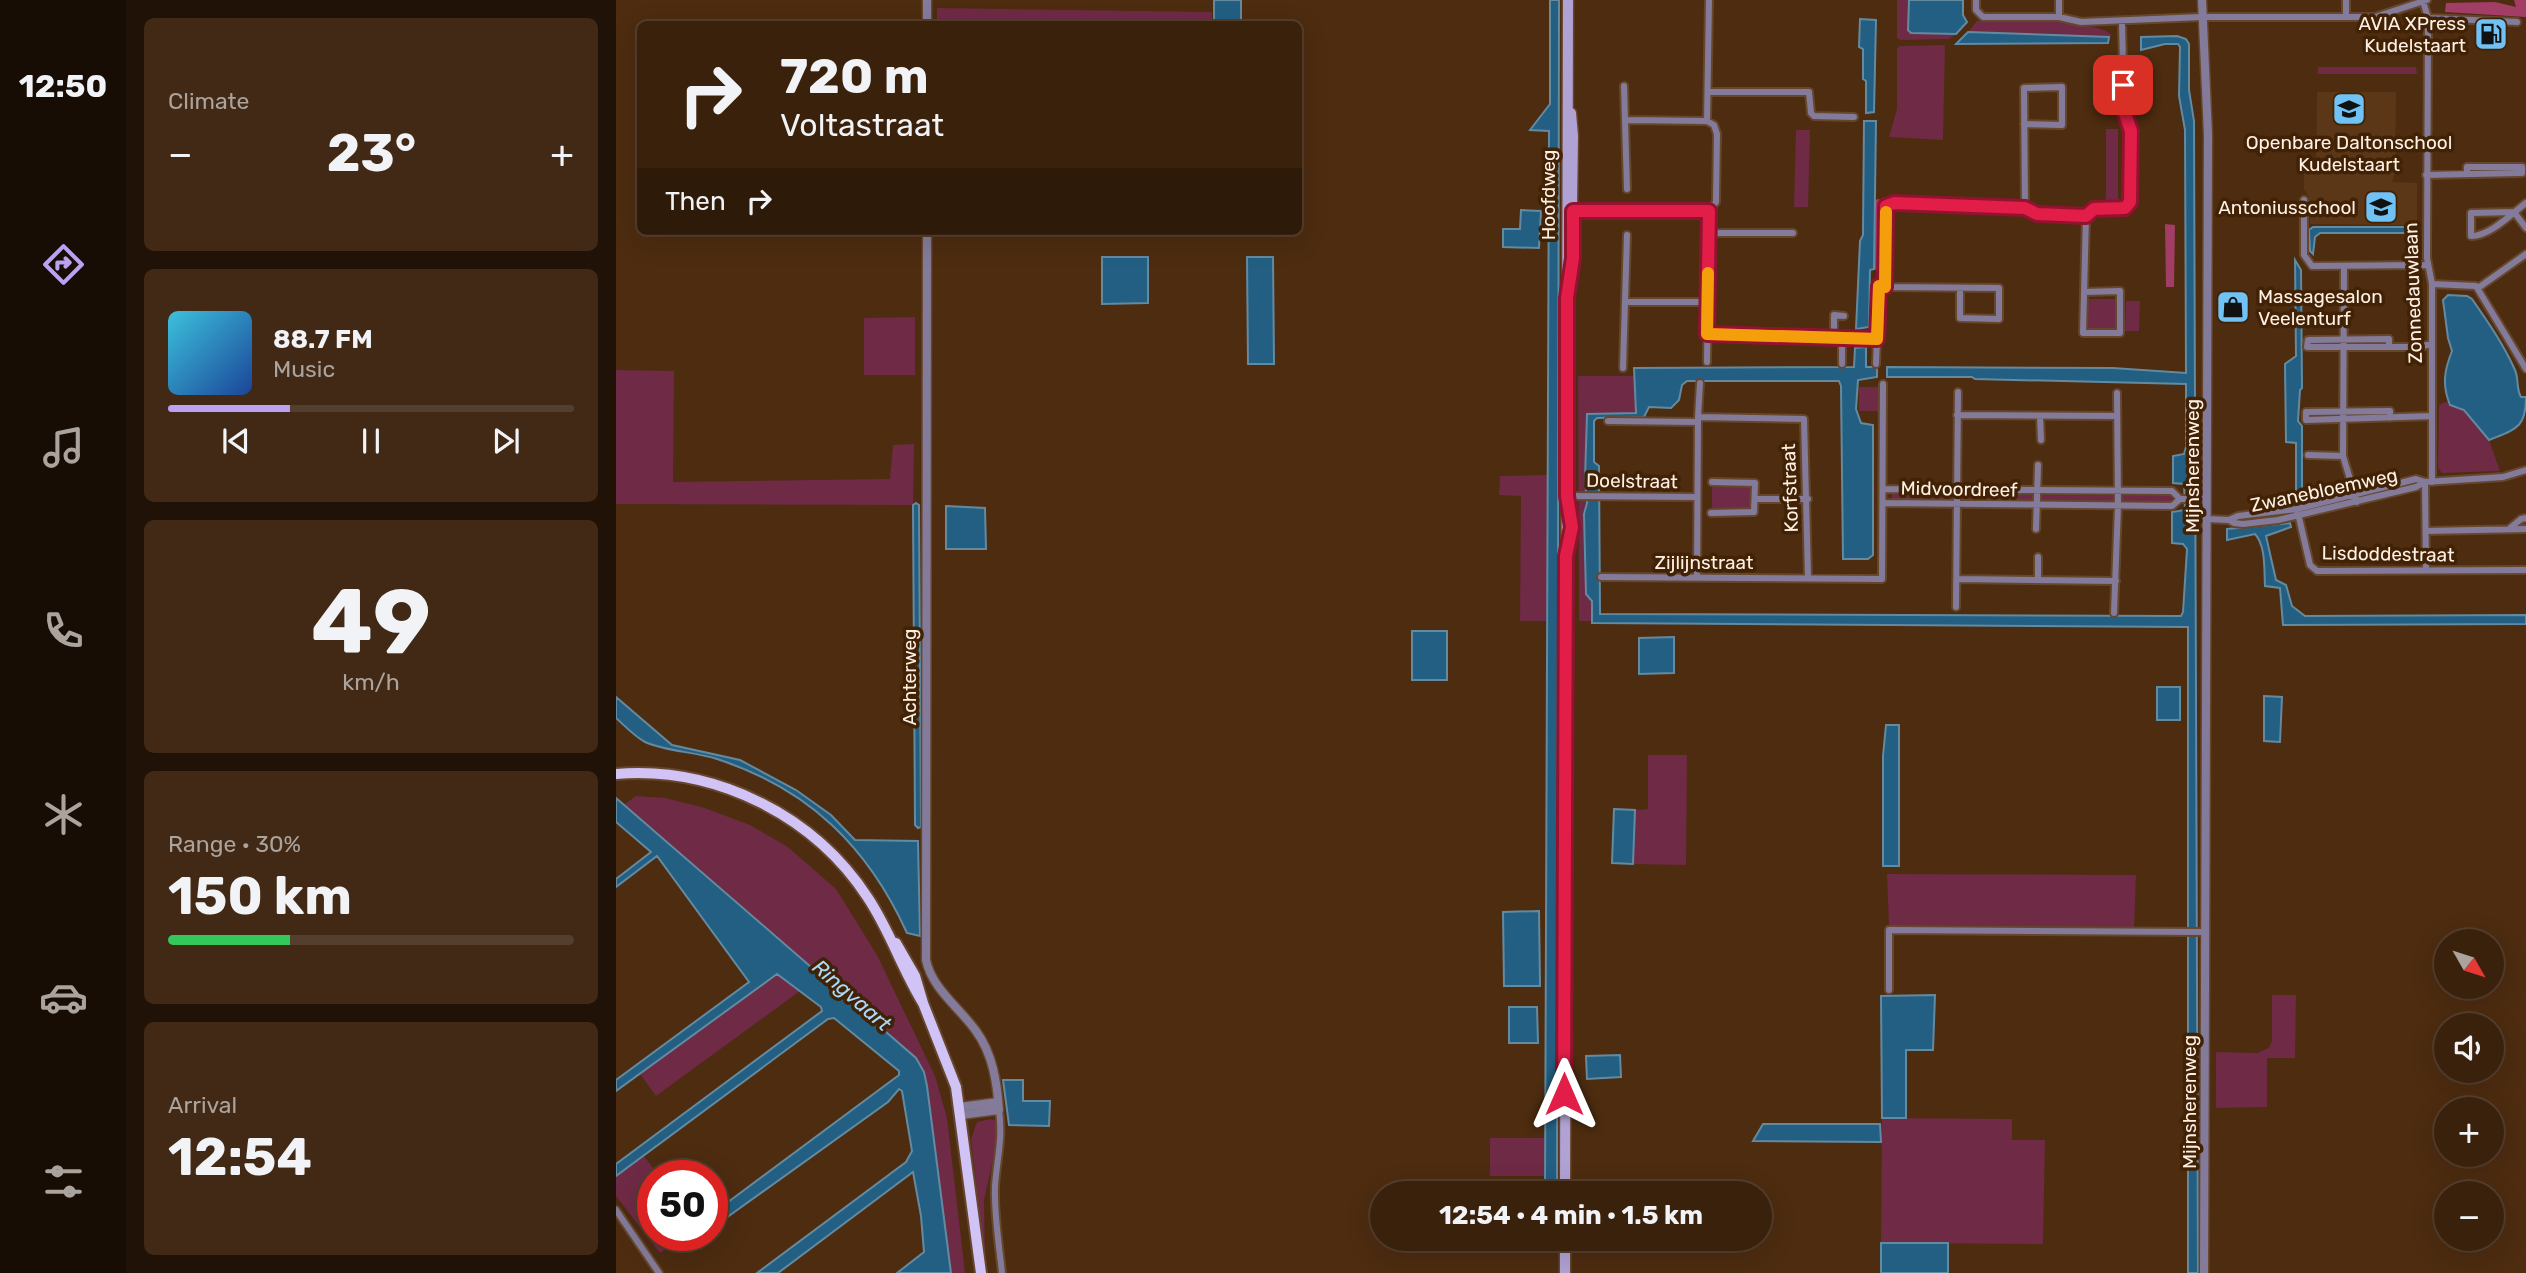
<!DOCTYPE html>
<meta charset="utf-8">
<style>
body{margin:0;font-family:Rubik,sans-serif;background:#412915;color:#f1f3f6;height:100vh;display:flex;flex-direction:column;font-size:26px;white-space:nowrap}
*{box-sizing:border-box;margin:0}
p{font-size:23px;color:#aba39d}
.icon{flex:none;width:38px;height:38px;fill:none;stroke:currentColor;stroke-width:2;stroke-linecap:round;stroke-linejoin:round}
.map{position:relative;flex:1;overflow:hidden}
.details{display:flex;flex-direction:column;gap:18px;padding:18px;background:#201207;width:490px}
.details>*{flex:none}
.banner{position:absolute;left:21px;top:21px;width:665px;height:214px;border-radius:10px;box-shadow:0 7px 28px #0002,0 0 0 2px #543e2d;background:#3a210c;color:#f1f3f6;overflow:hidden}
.needle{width:46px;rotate:129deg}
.buttons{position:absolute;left:1818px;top:929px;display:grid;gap:14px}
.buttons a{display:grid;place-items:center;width:70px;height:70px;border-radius:50%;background:#3a210c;box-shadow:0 7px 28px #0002,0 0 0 2px #543e2d;font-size:35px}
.speed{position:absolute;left:21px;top:1160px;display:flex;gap:14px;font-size:35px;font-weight:700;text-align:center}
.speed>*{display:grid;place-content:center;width:91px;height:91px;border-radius:50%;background:#3a210c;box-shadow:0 7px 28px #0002,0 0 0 2px #543e2d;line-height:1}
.speed .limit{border:10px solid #d22;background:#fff;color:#111}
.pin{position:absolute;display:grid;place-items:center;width:60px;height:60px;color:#fff;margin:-30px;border-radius:14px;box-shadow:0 4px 10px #0006}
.me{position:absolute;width:77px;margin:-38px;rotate:0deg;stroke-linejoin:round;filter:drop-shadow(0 0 5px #0008)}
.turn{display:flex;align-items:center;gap:24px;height:147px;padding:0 28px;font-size:32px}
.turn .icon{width:91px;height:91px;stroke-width:2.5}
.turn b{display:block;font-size:49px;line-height:60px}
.then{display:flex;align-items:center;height:66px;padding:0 28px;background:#0003;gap:14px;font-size:26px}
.big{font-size:52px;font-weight:700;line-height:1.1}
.details .widget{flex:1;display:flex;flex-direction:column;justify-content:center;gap:10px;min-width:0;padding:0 24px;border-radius:10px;background:#412915}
.details .dial{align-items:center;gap:0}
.dial b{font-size:91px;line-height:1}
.song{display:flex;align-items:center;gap:21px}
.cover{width:84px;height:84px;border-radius:10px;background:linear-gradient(135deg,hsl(190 70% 55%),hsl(220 70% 35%))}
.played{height:7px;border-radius:4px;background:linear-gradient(90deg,#bca0f2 30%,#543e2d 30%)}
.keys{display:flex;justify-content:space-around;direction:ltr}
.heat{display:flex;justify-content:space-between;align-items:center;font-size:38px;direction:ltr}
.charge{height:10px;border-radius:5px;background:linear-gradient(90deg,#34c759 30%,#543e2d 0)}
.trip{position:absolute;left:754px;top:1181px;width:402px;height:70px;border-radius:35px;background:#3a210c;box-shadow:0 7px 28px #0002,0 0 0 2px #543e2d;font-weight:700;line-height:70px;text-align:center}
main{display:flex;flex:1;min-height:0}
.dock{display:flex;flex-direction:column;width:126px;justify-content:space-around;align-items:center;background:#170d05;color:#aba39d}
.dock .icon{width:49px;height:49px}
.dock .on{color:#bca0f2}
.dock b{font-size:32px;color:#f1f3f6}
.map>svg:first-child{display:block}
.built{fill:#5b3718}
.green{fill:#6f2a45}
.forest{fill:#a23d66}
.water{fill:#225f82;stroke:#648aa0;stroke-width:2}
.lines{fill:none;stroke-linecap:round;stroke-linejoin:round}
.minor-casing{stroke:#66472e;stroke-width:10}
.tertiary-casing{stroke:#66472e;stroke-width:11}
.secondary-casing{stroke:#66472e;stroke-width:13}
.primary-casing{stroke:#66472e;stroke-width:14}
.minor{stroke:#847b9a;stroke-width:6}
.tertiary{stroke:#847b9a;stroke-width:8}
.secondary{stroke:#b0a2d3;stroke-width:10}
.primary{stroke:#d1c3f5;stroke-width:10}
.route-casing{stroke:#92132f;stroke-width:18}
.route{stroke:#e11d48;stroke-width:12}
.slow{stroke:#f59e0b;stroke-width:12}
.labels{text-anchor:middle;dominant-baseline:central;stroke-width:7;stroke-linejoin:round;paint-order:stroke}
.poi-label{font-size:19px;fill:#fff0e6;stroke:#422205;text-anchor:end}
.street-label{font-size:19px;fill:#fff0e6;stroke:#422205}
.water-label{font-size:21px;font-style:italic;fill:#aadafb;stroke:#422205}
</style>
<main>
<nav class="dock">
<b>12:50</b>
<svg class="icon on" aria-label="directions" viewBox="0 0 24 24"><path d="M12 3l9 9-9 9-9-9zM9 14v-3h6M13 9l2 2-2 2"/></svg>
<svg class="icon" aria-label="music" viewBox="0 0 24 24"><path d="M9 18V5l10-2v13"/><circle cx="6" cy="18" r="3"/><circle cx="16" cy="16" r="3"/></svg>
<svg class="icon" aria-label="phone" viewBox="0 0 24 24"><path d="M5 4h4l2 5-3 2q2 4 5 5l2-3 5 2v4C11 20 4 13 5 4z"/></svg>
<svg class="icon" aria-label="climate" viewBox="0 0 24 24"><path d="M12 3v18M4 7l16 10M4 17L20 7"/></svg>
<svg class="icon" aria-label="car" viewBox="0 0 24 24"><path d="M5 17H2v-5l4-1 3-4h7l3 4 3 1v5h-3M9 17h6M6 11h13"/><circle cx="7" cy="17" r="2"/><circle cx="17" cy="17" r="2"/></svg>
<svg class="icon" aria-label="filters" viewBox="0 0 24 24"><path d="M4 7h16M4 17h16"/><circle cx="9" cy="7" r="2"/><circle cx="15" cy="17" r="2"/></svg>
</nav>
<section class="details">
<div class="widget"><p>Climate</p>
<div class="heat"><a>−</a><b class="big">23°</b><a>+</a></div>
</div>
<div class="widget">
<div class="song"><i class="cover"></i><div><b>88.7 FM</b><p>Music</p></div></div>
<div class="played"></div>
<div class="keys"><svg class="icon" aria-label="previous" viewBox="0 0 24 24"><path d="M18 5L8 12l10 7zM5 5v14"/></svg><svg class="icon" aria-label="pause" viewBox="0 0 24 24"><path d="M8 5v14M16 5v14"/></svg><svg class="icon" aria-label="next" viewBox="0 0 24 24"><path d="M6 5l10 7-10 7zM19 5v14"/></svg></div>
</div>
<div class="widget dial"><b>49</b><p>km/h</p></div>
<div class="widget"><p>Range · 30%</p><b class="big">150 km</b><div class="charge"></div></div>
<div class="widget"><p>Arrival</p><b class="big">12:54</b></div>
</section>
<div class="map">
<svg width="1910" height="1273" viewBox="0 0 1910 1273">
<rect width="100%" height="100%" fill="#4d2c10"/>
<path class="built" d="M1701 92H1780L1779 173 1776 182 1801 183V225L1694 224 1693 197 1688 189V166L1700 165Z"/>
<path class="green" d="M1281 0H1293L1292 30 1295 33 1340 34 1333 39 1285 40 1281 38Z
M321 8 596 12V24H321Z
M1361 21H1448C1463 28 1483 24 1496 35L1493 37 1352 32Z
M1329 45 1327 140 1273 137 1281 109V48L1285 46Z
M1702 67H1800L1801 74H1702Z
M1490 129H1502V200H1490Z
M1180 130H1194L1192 207H1178Z
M1471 299H1500L1499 328H1470Z
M1510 301H1524L1523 331H1509Z
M299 317V375H248V318Z
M0 370 58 371 57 482 274 479 277 445 298 444 297 505 0 504Z
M962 376H1018L1020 413 971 415 970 594 976 601V621H963Z
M1243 387H1263V411H1243Z
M1832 401 1834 405 1848 410 1873 440 1884 471 1826 473 1822 468 1823 405Z
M931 475V621H904L905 496 883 495 884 476Z
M1096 486H1136V508L1096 509Z
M1276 494 1555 496V503L1276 500Z
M1032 755H1071L1070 865 1017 864 1019 810 1032 809Z
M20 796 49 798 86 807 134 825 172 847 220 889 261 955 319 1076 331 1118 349 1273H335L308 1072 7 805Z
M1271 874 1520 875 1518 927 1273 925Z
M161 974 184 991 40 1096 24 1074Z
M1656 995H1680L1679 1058H1651V1107L1600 1108V1052L1641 1053 1653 1048 1656 1041Z
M1266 1118 1396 1119V1140H1429L1427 1244 1265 1243Z
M375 1119 380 1121 382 1138 368 1200 369 1259 355 1139 361 1122Z
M874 1138H929V1176H874Z
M27 1155 43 1176H37V1236H68L44 1253 0 1196V1176Z"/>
<path class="forest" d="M1898 0H1910V17L1829 12 1830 3 1879 2 1900 7Z
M1263 199 1266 202 1265 272 1258 269 1259 200Z
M1549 224 1559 225 1558 287H1550Z"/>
<path class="water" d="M598 0H625V24H598Z
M934 0H943L941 1194 929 1193 933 131 914 130 934 104Z
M1293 0H1347V15L1351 22 1340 34 1295 33 1292 30Z
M1244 19 1260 20 1258 112 1250 113V81L1247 79V49L1243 47Z
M1352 32 1493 37 1492 43 1340 44Z
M1561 36 1570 39 1573 44V90L1578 121 1582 1273H1572V627L976 623V601L970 594 968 514 971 503 969 479 971 414 1020 413 1018 368 1238 367 1239 348 1250 347V367H1261V377L1242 380 1240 409 1245 423 1257 425V555L1252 559H1227L1225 386 1223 381H1071L1066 385 1063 400 1055 408 1033 407 1028 417 981 418 978 421V462L983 466 984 614 1565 616 1567 612 1571 549 1567 544 1556 543V512L1569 510 1568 484 1557 483V456L1568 454 1570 447V384L1359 379 1356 377H1271V367L1497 368 1570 373 1569 130 1563 96 1564 47 1562 44H1549L1525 50V37Z
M1248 121H1260L1258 269 1254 270 1253 327 1240 329 1244 241 1247 235Z
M905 210 925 211 923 248 887 247V229H904Z
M1697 227H1798L1799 233H1704L1699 237 1697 254 1694 251 1693 230Z
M486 257H532V303L486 304Z
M631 257H657L658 364H632Z
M1679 260 1685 270 1686 388 1684 390 1682 421 1686 426V496L1680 497V443L1670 442 1669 364 1680 356Z
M1832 295 1851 296 1856 299C1872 322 1888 345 1899 370 1903 379 1900 389 1905 397H1910C1910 428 1900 429 1873 440L1848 410 1834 405C1826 385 1828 371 1836 351L1832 338 1827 300Z
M300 503 303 505 305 827 302 828 299 825 297 505Z
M330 506 369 508 370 549H330Z
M1674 523 1675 527 1650 536 1660 580 1670 585 1676 606 1689 616 1910 615V624L1667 625 1664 588 1649 586C1648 570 1650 546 1639 534L1611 540V529Z
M796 631H831V680H796Z
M1058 637V673L1023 674V638Z
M1541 687H1564V720H1541Z
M1648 696 1666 697 1664 742 1648 741Z
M0 697 56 745 124 760 180 790 215 815 239 840 302 841 304 936 291 933C252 847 193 789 101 759 80 752 48 751 29 742 18 736 9 726 0 718Z
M1270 725H1283V866H1267V756Z
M0 798 300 1058 308 1072 311 1086 335 1273H281L308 1252 305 1216 297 1172 162 1273H141L290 1162 296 1151 286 1091 283 1089 272 1102 96 1228V1214L283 1075V1071L218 1018 212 1019 0 1176V1164L206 1011 205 1007 161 974 0 1091V1080L133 982 41 856 0 887V879L35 852 0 822Z
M998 809 1019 810 1017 864 996 863Z
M923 911 924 986H888L887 912Z
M1319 995 1317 1050H1290V1118H1266L1265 996Z
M893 1007H921L922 1043H893Z
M1004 1055 1005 1077 971 1079 970 1056Z
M387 1080H407V1101H434L433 1126 393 1125Z
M1147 1124H1264L1265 1142 1137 1141Z
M1265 1243H1332V1273H1265Z"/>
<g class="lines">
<defs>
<path id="minor" d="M1360 0V10L1367 17H1443L1465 22 1586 17H1759L1811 0
M1443 0V17
M1807 1 1812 18 1901 22
M1730 17V0
M1812 18 1811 258 1816 284V482
M1008 86 1011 189
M1092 92H1193L1195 113 1198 116 1238 117
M1011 120 1091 121
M1408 124 1446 125V87L1408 88 1409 208
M1810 175 1902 173H1906V167H1851V174
M1688 200V255L1696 266 1811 265
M955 211H1093
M1898 212 1855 213V236C1874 236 1894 215 1910 203
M1898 212 1910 228
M1093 233H1177
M1728 266 1727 456 1741 502
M1816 284 1860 286 1910 369
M1269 287 1383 288V319L1344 318V288
M1862 288 1910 254
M1468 292 1504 291V333H1467L1470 216
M1010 302H1092
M1091 334 1261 339
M1218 337V315L1228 316
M1773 346V339L1692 340 1691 347H1802L1816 344
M1091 362 1093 211 1100 202 1101 134 1098 125 1091 121 1093 0
M1226 364V338
M1260 364 1263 287H1269L1271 206 1278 203 1409 208 1421 214 1470 216 1478 209 1509 208 1514 203 1515 131 1508 111 1506 22
M1007 368 1011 235
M1084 383 1082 417 1188 419 1192 577
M1341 415 1500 416
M1424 416 1425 440
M1774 418V411L1690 412V420L1816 416
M992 421 1082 422
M1692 455 1727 456
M1809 482 1810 570
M951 496 1081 497
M1141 499H1192
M1564 499H1591
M1267 503 1556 506 1564 499 1556 491 1267 489
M1681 509 1694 565 1701 571 1910 570
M1095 513 1138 512 1139 483 1096 482
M1591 519 1613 520 1618 523 1627 524 1662 520 1800 487 1809 482
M1613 520 1622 516 1681 509 1800 479 1809 482 1887 477 1910 470
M1420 529 1422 465
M1893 529 1905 519 1910 518
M1810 531 1910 529
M1422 557V580
M985 577 1266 579 1267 384
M1081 577 1082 417
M1342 579 1500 581
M1340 607 1342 392
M1498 613 1502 506 1501 393
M1273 990V930L1590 932
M383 1110C387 1139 381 1158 379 1186 378 1215 383 1244 386 1273
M0 1210 43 1273"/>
<path id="tertiary" d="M1586 0 1592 135 1588 1273
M311 24V0
M311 231 310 960C316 989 344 1008 360 1031 377 1054 381 1083 383 1110L345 1115
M343 1107 382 1102"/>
<path id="secondary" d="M955 277 957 136 955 113
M949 1194 952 0
M949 1239V1273"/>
<path id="primary" d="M0 774C99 766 198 815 252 898 274 931 286 969 307 1003
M280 943 299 976 307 1003 340 1087 365 1273"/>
</defs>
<use href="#minor" class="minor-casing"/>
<use href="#tertiary" class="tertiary-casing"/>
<use href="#secondary" class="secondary-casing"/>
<use href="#primary" class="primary-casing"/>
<use href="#minor" class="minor"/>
<use href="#tertiary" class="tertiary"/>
<use href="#secondary" class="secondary"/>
<use href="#primary" class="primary"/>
</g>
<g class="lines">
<defs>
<path id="route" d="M948 1094 950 556 956 527 951 496V298L957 258V211H1093L1091 334 1261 339 1263 286 1269 287 1270 206 1278 203 1409 208 1421 214 1470 216 1478 209 1509 208 1514 202 1515 131 1508 111 1507 85"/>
</defs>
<use href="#route" class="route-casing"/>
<use href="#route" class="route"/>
<path class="slow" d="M1092 273 1091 334 1261 339 1263 286 1269 287 1270 212"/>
</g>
<defs>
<symbol id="fuel-square" viewBox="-11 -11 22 22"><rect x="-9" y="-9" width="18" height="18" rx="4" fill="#70c1f4" stroke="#422205"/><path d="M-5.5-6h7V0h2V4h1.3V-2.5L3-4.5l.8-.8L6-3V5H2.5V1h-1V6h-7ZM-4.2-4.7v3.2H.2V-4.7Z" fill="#111"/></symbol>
<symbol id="school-square" viewBox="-11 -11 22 22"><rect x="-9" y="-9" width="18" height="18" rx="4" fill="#70c1f4" stroke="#422205"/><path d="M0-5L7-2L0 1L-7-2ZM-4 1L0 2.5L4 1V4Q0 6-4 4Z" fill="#111"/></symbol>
<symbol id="shop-square" viewBox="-11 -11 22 22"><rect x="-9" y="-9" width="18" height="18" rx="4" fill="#70c1f4" stroke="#422205"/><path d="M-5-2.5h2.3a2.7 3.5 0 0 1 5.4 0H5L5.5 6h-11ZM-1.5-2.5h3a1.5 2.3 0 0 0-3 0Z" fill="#111"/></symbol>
</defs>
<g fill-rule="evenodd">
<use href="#fuel-square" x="1856" y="15" width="38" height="38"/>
<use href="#school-square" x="1714" y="90" width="38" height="38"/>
<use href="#school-square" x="1746" y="188" width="38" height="38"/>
<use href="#shop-square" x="1598" y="288" width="38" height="38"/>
</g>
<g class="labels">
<g class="poi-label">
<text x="1850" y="23">AVIA XPress<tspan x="1850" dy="22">Kudelstaart</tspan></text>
<text x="1733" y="142" text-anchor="middle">Openbare Daltonschool<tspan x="1733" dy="22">Kudelstaart</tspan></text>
<text x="1740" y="207">Antoniusschool</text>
<text x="1642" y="296" text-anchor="start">Massagesalon<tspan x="1642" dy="22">Veelenturf</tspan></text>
</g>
<g class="street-label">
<text transform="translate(932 195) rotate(-90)">Hoofdweg</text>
<text transform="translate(1797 293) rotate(-92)">Zonnedauwlaan</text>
<text transform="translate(1576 466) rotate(-90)">Mijnsherenweg</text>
<text transform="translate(1016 481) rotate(1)">Doelstraat</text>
<text transform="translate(1174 488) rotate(-92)">Korfstraat</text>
<text transform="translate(1343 489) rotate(1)">Midvoordreef</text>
<text transform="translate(1708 490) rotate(-12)">Zwanebloemweg</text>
<text transform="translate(1772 554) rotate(1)">Lisdoddestraat</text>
<text x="1088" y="562">Zijlijnstraat</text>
<text transform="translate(293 677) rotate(-90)">Achterweg</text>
<text transform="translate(1573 1102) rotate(-90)">Mijnsherenweg</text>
</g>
<g class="water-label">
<text transform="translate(236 995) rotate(41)">Ringvaart</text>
</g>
</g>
</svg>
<div class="buttons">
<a><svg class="needle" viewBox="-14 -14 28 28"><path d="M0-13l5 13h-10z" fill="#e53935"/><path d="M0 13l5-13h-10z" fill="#aba39d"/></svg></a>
<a><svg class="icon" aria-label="sound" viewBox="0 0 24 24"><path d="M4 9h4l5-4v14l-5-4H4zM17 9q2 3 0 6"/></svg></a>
<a>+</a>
<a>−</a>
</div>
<div class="speed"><div class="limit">50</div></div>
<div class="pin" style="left:1507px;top:85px;background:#d93025"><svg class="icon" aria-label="arrive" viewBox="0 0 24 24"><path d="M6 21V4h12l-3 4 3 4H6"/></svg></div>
<svg class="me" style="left:948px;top:1094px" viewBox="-20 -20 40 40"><path d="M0-17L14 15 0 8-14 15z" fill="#e11d48" stroke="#fff" stroke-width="4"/></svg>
<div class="trip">12:54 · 4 min · 1.5 km</div>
<div class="banner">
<div class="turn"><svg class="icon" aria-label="right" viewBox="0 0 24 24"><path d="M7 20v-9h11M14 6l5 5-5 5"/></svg><div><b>720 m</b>Voltastraat</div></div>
<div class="then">Then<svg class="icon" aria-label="right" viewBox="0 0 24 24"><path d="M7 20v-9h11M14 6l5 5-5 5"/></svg></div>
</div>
</div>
</main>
